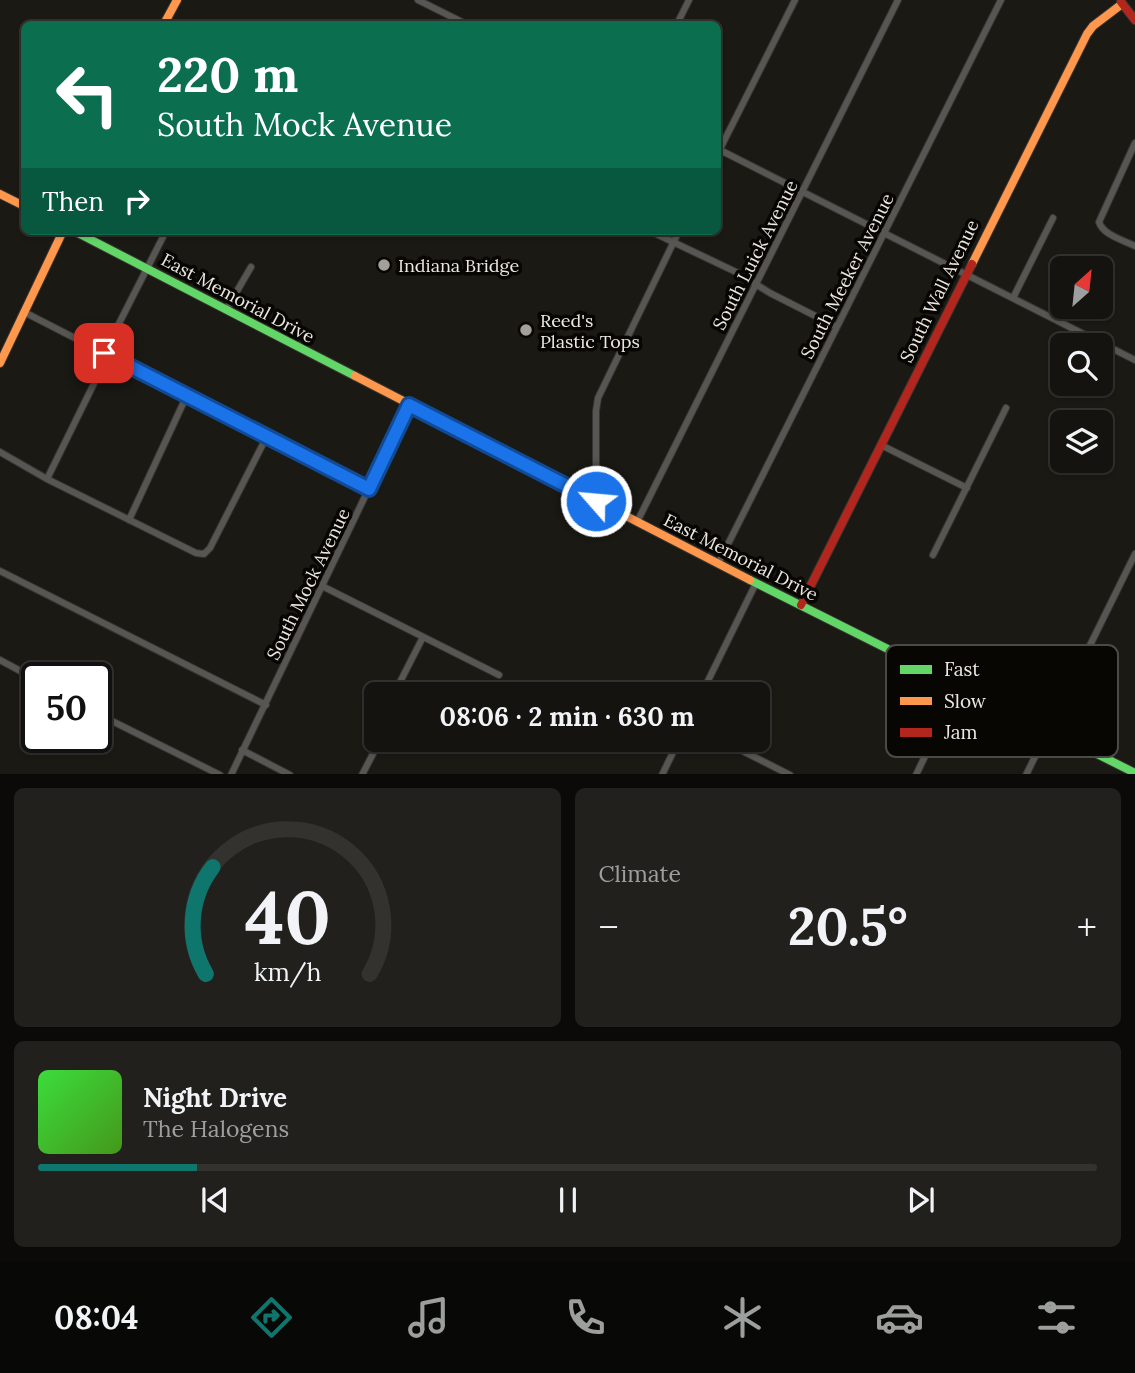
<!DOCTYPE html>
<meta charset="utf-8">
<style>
body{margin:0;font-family:Lora,serif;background:#21201d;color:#f1f3f6;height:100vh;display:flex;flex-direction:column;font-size:26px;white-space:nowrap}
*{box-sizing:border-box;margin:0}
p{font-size:23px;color:#9d9e9e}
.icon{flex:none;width:38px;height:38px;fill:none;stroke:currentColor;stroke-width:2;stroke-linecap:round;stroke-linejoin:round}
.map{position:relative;height:774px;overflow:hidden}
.sheet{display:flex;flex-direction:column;gap:14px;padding:14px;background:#0b0a08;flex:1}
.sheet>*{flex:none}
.hud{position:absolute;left:21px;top:21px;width:700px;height:214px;border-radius:10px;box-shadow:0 2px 5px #0004,0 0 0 2px #33322f;background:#0b6e4f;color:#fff;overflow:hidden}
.needle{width:46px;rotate:27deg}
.buttons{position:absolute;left:1050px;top:256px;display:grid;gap:14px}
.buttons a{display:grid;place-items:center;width:63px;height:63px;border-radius:10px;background:#14130f;box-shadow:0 2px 5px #0004,0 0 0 2px #33322f;font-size:35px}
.speed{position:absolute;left:21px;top:662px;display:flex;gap:14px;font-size:35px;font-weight:700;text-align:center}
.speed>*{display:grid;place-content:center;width:91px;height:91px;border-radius:50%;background:#14130f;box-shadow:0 2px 5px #0004,0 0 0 2px #33322f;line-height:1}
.speed .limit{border:4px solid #111;border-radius:10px;background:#fff;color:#111}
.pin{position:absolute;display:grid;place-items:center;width:60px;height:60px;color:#fff;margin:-30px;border-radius:14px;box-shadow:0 4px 10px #0006}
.me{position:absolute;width:77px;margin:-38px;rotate:297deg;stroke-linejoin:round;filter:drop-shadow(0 0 5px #0008)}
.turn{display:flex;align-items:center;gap:24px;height:147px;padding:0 21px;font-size:32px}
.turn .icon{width:91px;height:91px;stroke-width:2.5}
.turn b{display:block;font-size:49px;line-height:60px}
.then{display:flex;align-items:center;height:66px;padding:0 21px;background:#0003;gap:14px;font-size:26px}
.big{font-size:52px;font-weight:700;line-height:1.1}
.sheet .tile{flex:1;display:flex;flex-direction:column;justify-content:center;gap:10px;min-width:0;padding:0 24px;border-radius:10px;background:#21201d}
.sheet .dial{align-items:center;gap:0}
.dial svg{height:182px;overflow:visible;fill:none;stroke:#33322f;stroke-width:7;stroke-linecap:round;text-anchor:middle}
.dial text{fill:#f1f3f6;stroke:none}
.song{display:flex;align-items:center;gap:21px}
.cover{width:84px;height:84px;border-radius:10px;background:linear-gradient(135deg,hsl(120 70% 55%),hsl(100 70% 35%))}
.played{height:7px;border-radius:4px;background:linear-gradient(90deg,#0f766e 15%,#33322f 15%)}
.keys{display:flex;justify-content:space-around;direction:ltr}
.heat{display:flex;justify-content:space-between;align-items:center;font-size:38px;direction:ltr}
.sheet .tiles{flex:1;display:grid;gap:14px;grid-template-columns:1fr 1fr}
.tile:last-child{grid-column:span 2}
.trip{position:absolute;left:364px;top:682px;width:406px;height:70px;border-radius:10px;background:#14130f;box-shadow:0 2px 5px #0004,0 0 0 2px #33322f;font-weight:700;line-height:70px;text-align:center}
.dock{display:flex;height:112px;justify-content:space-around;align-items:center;background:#080806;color:#9d9e9e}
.dock .icon{width:49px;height:49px}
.dock .selected{color:#0f766e}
.dock b{font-size:32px;color:#f1f3f6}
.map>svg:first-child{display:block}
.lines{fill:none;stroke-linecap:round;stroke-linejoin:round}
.street-casing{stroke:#373532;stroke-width:8}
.fast-casing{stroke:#373532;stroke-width:10}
.slow-casing{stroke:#373532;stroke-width:10}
.jam-casing{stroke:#373532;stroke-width:10}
.street{stroke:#575652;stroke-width:6}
.fast{stroke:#63d668;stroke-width:8}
.slow{stroke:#ff974d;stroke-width:8}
.jam{stroke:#b3261e;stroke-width:8}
.route-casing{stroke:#114b97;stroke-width:18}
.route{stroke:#1a73e8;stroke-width:12}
.poi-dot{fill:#a2a099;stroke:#070603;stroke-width:2.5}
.labels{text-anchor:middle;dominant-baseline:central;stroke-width:7;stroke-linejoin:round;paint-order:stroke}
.street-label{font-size:18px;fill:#ebe8e1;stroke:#070603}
.poi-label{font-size:18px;fill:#ebe8e1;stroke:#070603;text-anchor:start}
.key{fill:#070603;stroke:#4b4a46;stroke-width:2}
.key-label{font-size:19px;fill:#ebe8e1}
</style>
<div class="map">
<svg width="1135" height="775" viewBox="0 0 1135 775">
<rect width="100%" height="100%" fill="#1a1914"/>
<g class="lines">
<defs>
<path id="street" d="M418 0 466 24
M677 24 689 0
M1135 143 1099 222C1103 235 1123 240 1135 246
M718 149 1135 360
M719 151 795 0
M650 231 736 272 770 293 837 327
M1013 298 1053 218
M226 310 251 267
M24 312 369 489
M104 353 166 231
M881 445 967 488
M0 452 47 479 196 553 204 554 210 548 267 436
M47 479 108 355
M596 501V411L598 398 679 231
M129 520 187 395
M637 522 898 0
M933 555 1006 408
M718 564 1001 0
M0 571 266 705
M322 586 499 675
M0 660 37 680
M398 686 423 637
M701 695 756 583
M96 713 220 775
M721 740 790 775
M242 750 290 775
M231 775 409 405
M362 775 377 746
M662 775 679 740
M916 775 959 685
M1026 775 1135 554"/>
<path id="fast" d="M74 231 355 376
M750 580 1135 773"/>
<path id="slow" d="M164 24 177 0
M0 194 24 206
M972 264 1087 34 1093 26 1122 4
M0 363 63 231
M355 376 750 580"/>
<path id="jam" d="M1121 2 1135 20
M801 605 972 264"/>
</defs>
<use href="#street" class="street-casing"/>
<use href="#fast" class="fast-casing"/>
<use href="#slow" class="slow-casing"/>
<use href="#jam" class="jam-casing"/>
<use href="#street" class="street"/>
<use href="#fast" class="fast"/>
<use href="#slow" class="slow"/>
<use href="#jam" class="jam"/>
</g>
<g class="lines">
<defs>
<path id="route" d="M104 353 369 489 409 405 596 501"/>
</defs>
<use href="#route" class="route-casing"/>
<use href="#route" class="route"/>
</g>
<g class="poi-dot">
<circle cx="384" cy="265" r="7"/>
<circle cx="526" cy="330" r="7"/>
</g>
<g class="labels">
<g class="street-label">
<text transform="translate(755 255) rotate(-63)">South Luick Avenue</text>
<text transform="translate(847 276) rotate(-63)">South Meeker Avenue</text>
<text transform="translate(939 291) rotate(-64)">South Wall Avenue</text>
<text transform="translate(238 298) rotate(28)">East Memorial Drive</text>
<text transform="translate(741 557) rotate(27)">East Memorial Drive</text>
<text transform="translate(308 584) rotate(-64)">South Mock Avenue</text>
</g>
<g class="poi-label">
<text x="398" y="265">Indiana Bridge</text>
<text x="540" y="320">Reed's<tspan x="540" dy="21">Plastic Tops</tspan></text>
</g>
</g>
<rect x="886" y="645" width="232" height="112" rx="10" class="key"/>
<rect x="900" y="665" width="32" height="9" fill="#63d668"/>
<rect x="900" y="697" width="32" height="8" fill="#ff974d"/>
<rect x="900" y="728" width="32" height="9" fill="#b3261e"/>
<g class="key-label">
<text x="944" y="676">Fast</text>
<text x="944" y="708">Slow</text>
<text x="944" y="739">Jam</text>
</g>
</svg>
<div class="buttons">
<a><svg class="needle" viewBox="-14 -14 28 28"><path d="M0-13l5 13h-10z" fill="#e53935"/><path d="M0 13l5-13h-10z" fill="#9d9e9e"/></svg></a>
<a><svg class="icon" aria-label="search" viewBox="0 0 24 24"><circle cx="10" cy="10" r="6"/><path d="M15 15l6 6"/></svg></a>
<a><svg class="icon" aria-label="layers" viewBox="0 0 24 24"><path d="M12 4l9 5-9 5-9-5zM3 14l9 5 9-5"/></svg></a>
</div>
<div class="speed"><div class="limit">50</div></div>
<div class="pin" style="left:104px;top:353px;background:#d93025"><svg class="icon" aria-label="arrive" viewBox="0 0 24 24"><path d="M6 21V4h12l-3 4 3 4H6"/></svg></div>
<svg class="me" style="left:596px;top:501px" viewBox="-20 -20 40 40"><circle r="17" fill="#1a73e8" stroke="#fff" stroke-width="3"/><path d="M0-11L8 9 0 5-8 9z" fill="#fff"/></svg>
<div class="trip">08:06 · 2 min · 630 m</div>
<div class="hud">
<div class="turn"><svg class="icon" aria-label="left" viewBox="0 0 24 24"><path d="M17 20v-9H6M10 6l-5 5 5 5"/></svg><div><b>220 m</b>South Mock Avenue</div></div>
<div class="then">Then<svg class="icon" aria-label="right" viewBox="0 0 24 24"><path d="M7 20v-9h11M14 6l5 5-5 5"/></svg></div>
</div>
</div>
<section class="sheet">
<div class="tiles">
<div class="tile dial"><svg viewBox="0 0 100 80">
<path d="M14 69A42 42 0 1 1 86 69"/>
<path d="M14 69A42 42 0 0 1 17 22" stroke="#0f766e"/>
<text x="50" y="56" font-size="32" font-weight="700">40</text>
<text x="50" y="72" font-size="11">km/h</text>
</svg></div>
<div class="tile"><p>Climate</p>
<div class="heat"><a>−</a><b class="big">20.5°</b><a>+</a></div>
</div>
<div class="tile">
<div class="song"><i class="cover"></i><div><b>Night Drive</b><p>The Halogens</p></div></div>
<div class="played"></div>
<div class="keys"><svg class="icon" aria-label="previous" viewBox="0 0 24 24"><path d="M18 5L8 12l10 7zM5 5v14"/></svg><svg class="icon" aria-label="pause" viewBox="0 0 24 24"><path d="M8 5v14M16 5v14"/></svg><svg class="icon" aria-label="next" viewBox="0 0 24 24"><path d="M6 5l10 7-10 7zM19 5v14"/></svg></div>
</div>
</div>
</section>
<nav class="dock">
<b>08:04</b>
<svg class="icon selected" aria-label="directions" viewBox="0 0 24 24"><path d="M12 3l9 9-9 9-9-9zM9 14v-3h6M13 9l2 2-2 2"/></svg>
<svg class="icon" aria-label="music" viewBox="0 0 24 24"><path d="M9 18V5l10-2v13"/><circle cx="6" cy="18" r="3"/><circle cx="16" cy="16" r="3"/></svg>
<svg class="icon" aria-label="phone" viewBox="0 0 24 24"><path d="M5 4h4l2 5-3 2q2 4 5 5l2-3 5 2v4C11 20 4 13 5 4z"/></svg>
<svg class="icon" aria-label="climate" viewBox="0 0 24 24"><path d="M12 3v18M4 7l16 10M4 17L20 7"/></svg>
<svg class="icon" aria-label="car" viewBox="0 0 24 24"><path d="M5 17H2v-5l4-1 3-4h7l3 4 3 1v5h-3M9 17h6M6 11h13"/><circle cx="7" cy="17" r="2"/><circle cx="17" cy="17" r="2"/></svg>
<svg class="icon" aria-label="filters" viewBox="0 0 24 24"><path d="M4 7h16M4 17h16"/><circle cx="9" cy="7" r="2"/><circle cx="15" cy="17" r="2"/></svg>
</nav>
